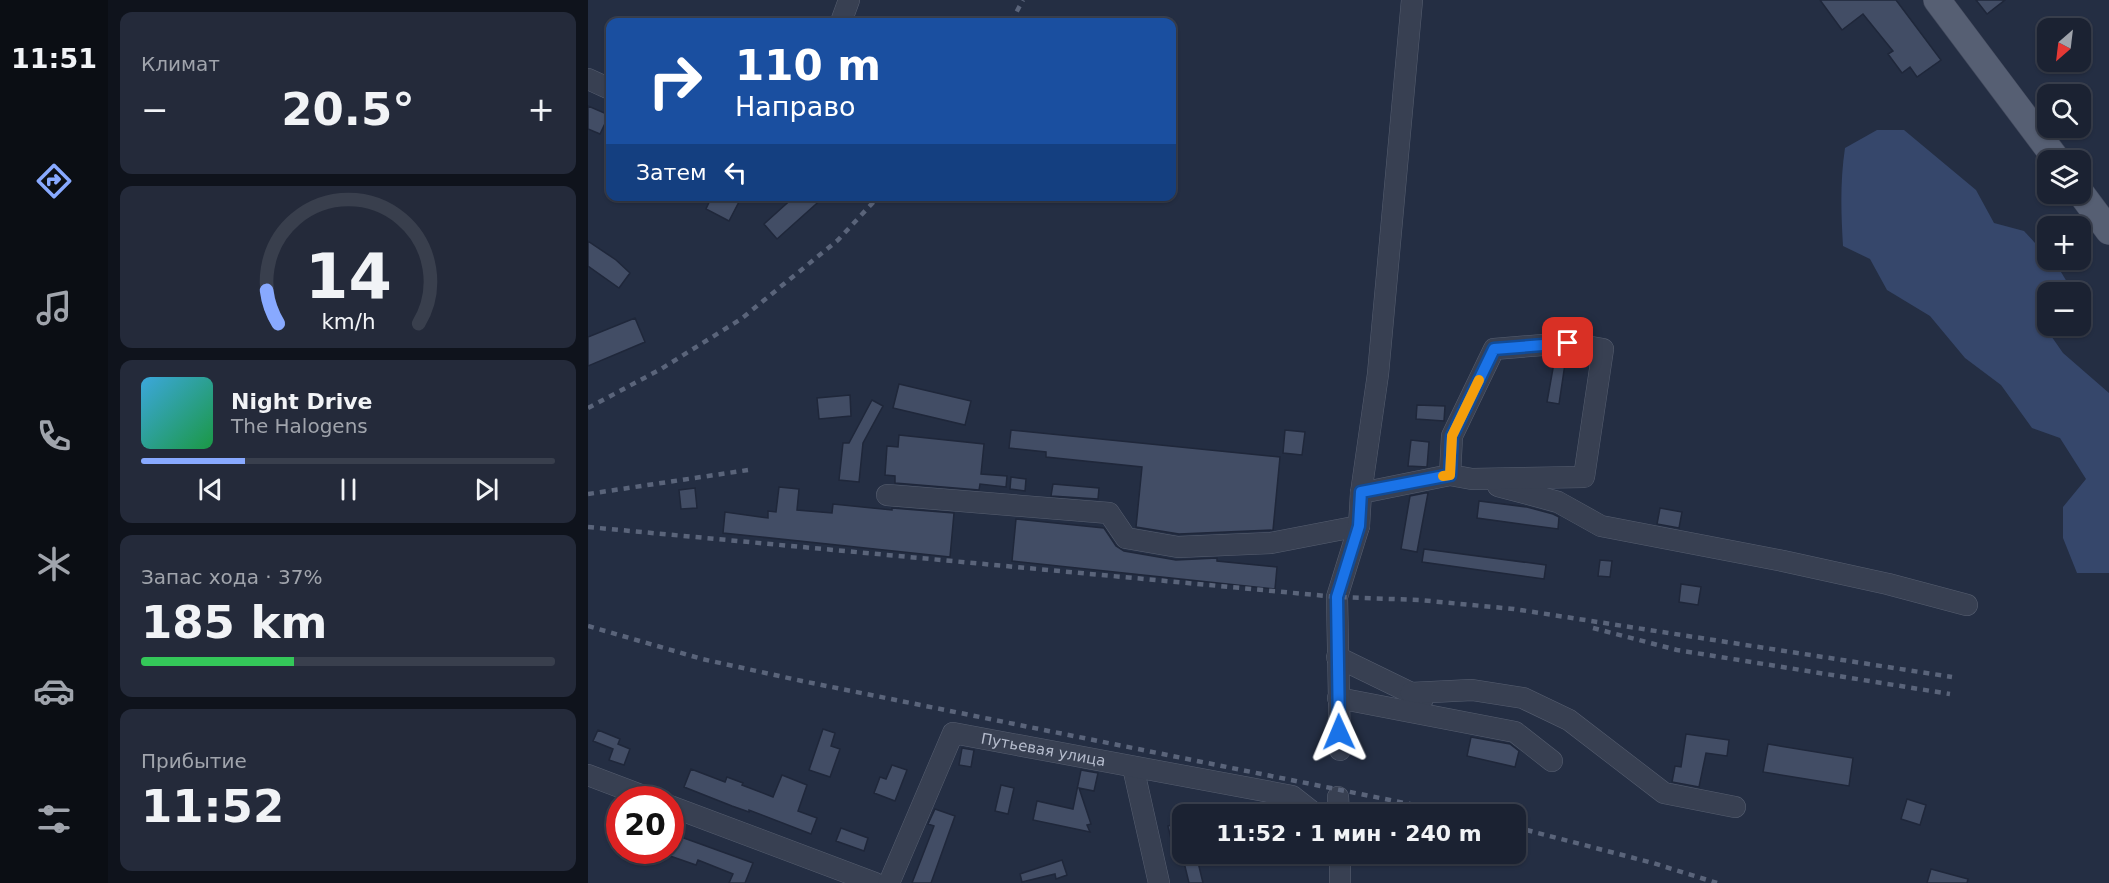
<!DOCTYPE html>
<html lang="ru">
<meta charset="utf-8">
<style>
body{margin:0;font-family:"DejaVu Sans",sans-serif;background:#242a3a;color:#f1f3f6;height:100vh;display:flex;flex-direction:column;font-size:22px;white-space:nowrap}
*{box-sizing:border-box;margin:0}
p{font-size:20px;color:#a0a4ac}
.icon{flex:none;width:33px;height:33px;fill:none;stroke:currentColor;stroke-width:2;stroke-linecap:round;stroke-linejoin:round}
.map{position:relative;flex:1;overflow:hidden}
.details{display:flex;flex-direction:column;gap:12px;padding:12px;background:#0f131c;width:480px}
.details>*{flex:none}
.hud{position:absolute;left:18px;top:18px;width:570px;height:183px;border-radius:12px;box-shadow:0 2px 4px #0004,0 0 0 2px #393f4d;background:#1a4fa0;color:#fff;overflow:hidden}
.needle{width:39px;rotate:208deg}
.tools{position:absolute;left:1449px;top:18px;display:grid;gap:12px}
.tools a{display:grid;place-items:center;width:54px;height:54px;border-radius:12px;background:#1b2232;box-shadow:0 2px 4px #0004,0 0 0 2px #393f4d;font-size:30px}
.speed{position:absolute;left:18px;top:786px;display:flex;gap:12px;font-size:30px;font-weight:700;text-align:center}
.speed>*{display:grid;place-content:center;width:78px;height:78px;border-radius:50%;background:#1b2232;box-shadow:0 2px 4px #0004,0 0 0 2px #393f4d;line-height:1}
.speed .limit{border:9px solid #d22;background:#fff;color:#111}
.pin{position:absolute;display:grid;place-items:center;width:51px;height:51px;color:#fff;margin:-26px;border-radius:12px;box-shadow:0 3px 9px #0006}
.me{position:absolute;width:66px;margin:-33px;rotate:359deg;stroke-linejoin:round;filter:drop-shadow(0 0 4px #0008)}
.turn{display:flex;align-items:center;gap:21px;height:126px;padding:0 30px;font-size:27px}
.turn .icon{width:78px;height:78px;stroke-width:2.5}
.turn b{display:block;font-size:42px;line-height:51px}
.then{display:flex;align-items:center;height:57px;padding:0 30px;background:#0003;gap:12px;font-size:22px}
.big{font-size:45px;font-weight:700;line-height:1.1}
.details .card{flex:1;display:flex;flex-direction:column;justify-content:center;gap:9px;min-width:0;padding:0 21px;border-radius:12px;background:#242a3a}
.details .dial{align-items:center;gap:0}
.dial svg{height:156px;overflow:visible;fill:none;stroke:#393f4d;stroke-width:7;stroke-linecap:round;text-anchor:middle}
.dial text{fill:#f1f3f6;stroke:none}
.song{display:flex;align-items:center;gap:18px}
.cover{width:72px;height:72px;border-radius:9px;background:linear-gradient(135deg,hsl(200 70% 55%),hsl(140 70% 35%))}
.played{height:6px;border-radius:3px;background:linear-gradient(90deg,#88a9ff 25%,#393f4d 25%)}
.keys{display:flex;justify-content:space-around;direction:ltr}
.heat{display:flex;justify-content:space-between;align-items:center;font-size:33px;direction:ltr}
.charge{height:9px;border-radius:4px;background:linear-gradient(90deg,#34c759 37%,#393f4d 0)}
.trip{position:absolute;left:584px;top:804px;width:354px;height:60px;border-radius:12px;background:#1b2232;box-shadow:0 2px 4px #0004,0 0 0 2px #393f4d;font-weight:700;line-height:60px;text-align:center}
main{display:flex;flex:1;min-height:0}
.tab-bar{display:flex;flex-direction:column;width:108px;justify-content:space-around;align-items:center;background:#0b0e14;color:#a0a4ac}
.tab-bar .icon{width:42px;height:42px}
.tab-bar .selected{color:#88a9ff}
.tab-bar b{font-size:27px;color:#f1f3f6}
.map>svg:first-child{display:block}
.water{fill:#36476b}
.building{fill:#424d65;stroke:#1f273a;stroke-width:1.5}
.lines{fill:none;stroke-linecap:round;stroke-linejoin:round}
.minor-casing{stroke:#565e70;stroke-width:22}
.major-casing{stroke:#42495c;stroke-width:28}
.minor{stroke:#384052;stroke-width:21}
.major{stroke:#565f73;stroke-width:27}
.rail{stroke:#5a647a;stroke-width:4.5;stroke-dasharray:6 6;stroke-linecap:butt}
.route-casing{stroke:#114b97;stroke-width:15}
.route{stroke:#1a73e8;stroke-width:10}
.slow{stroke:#f59e0b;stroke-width:10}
.labels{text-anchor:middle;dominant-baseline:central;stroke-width:4.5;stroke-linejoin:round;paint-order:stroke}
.street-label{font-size:15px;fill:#b5bccd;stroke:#1d2538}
</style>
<main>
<nav class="tab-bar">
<b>11:51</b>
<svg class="icon selected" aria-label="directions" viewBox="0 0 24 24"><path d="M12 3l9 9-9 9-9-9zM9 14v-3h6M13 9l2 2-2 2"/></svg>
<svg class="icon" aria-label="music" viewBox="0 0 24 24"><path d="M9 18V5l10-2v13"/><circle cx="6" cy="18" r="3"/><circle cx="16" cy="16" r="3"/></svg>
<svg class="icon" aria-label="phone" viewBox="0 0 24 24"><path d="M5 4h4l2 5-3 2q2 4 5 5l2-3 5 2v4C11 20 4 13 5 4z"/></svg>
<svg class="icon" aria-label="climate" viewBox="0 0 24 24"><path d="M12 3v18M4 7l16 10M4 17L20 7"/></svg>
<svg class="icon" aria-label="car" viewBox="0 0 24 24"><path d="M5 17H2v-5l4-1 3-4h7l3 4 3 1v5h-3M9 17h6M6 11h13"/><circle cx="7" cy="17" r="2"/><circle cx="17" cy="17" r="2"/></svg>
<svg class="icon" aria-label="filters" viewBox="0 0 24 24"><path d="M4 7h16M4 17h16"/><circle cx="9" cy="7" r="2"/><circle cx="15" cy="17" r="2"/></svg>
</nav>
<section class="details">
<div class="card"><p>Климат</p>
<div class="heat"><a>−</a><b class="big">20.5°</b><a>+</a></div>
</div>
<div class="card dial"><svg viewBox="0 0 100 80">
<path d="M14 69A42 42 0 1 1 86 69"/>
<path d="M14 69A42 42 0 0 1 8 52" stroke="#88a9ff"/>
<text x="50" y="56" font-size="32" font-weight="700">14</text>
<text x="50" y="72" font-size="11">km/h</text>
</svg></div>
<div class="card">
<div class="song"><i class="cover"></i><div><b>Night Drive</b><p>The Halogens</p></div></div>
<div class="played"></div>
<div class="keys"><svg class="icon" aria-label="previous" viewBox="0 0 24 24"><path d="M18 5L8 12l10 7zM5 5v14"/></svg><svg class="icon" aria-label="pause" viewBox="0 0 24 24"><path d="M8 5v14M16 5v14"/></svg><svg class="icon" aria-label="next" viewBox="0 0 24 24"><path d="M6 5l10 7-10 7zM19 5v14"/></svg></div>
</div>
<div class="card"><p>Запас хода · 37%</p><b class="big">185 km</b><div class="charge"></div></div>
<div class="card"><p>Прибытие</p><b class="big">11:52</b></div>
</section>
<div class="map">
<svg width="1521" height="883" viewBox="0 0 1521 883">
<rect width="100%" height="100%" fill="#242e43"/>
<path class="water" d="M1289 130H1316L1388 190 1406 223 1436 231 1459 256 1460 260H1463L1470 267 1485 292H1460L1459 318 1452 320 1475 353 1521 393V573H1489L1475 538V507L1498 479 1472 438 1444 428 1413 385 1377 358 1342 316 1299 290 1282 259 1255 246C1253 213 1252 181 1257 148Z"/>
<path class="building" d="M1232 0H1308L1353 60 1329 77 1322 67 1314 73 1300 54 1305 51 1275 14 1254 30Z
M1388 0H1417L1399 14Z
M0 106 21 115 12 134 0 129Z
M124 196H154L141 221 118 209Z
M207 196H237L189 239 176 224Z
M0 241 28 260 42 273 31 288 0 266Z
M47 318 57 342 0 366V337Z
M972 356 978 357 971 404 959 402 967 357Z
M311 384 383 401 377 425 305 408Z
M262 395 263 416 231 419 229 398Z
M284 400 295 406 275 443 271 482 251 480 255 443H261Z
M829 405 857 406 856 421 828 419Z
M423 430 692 457 685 530 591 534 548 527 554 467 458 457V452L421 448Z
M697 430 717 432 714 455 695 453Z
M311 435 396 444 393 474 419 476 418 487 392 484 391 490 307 483V476L297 475 299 446 310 447Z
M823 440 841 442 839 467 820 466Z
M423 477 438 479 437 491 422 489Z
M465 484 511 488 510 499 463 496Z
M191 487 211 489 209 510 244 513 245 504 304 510V508L366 513 362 557 135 533 137 512 180 518V511L188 512Z
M107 488 109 508 93 509 91 490Z
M837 493H840L829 552 813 549 822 496Z
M891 501 939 507 965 514 971 517 970 529 889 518Z
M1072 508 1094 512 1091 528 1069 524Z
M428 519 516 528 528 546 536 551 588 560 629 558V561L689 567 687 589 424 561Z
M836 549 958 565 956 579 834 562Z
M1012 560 1024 561 1022 577 1010 576Z
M1093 584 1113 587 1110 605 1091 602Z
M235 729 247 733 243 746 252 749 242 777 221 770Z
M10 730 32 739 30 744 42 749 36 765 21 760 25 749 5 741Z
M1098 734 1141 740 1139 756 1118 753 1111 787 1084 782 1087 766 1093 767Z
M883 737 922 744 931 751 927 767 879 756Z
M1180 744 1265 758 1261 786 1175 772Z
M374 748 386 750 383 767 371 765Z
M304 765 319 770 307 801 286 793 292 777 298 779Z
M103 769 137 782 139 777 155 783 154 785 185 797 194 775 219 785 210 811 229 818 223 834 161 810V812L144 806 96 787Z
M493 770 510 773 506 791 491 788 503 824 499 825 502 832 445 820 449 801 485 809Z
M413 785 426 788 420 814 407 811Z
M1319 799 1338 805 1332 825 1313 819Z
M347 809 367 816 343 883H324L346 826 340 824Z
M594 823V841L584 843 580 826Z
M253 828 280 838 276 851 248 841Z
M82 833 165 863 157 883H141L145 874 110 860 108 865 82 856Z
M594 854H608L615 883H601Z
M694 854H707V865H695Z
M474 860 479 875 468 879 467 874 434 882 432 874Z
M1343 869 1380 879 1379 883H1339Z"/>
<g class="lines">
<defs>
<g id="minor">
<path d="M253 22 261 0"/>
<path d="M0 79 22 89"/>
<path d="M910 486 970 502 1013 526 1195 561 1300 584 1379 605"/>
<path d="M773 493 862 475 884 479 996 477 1015 349 980 343 906 349 864 436 862 475"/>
<path d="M299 495 521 513 538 538 590 547 683 543 771 526"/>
<path d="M749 657 823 693 834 701"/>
<path d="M823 693 884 690 935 698 981 720 1076 793 1147 807"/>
<path d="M750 698 927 732 964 761"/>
<path d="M752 750 749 597 771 526 773 493 790 374 824 0"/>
<path d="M545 767 571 883"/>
<path d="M0 775 66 800"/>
<path d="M750 797 751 814"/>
<path d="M82 806 287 883"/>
<path d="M752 854V883"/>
<path id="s1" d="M301 883 365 733 704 796 727 814"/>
</g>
<path id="major" d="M1349 0 1469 160
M1492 192 1521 231"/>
</defs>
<use href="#minor" class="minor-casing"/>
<use href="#major" class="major-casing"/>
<use href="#minor" class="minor"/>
<use href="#major" class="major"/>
<path class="rail" d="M423 22 435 0
M0 408 73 369 153 319 250 240 291 196
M0 494 160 470
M0 527 749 597 831 600 926 609 1364 677
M0 626 114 659 214 681 871 814
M1005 628 1089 650 1362 694
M927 827 1065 863 1129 883"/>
</g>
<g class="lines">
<defs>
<path id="route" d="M751 732 749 597 771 526 773 492 862 475 864 436 906 349 980 343"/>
</defs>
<use href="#route" class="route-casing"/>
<use href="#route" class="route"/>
<path class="slow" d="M855 476 862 475 864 436 891 380"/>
</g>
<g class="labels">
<g class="street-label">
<text stroke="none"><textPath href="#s1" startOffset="255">Путьевая улица</textPath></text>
</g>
</g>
</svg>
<div class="tools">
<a><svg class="needle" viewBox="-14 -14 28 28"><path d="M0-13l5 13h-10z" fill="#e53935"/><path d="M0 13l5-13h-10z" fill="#a0a4ac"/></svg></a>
<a><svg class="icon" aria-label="search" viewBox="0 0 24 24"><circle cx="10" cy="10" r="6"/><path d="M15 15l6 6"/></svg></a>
<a><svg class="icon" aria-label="layers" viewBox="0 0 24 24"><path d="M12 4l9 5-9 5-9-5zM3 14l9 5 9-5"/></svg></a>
<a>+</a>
<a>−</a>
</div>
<div class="speed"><div class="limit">20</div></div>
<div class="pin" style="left:980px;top:343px;background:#d93025"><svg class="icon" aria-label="arrive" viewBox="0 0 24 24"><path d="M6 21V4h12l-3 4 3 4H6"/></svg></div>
<svg class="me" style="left:751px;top:732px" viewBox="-20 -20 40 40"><path d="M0-17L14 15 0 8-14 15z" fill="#1a73e8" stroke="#fff" stroke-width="4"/></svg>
<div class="trip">11:52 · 1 мин · 240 m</div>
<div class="hud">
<div class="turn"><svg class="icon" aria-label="right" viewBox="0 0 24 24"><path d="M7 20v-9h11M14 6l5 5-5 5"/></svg><div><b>110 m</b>Направо</div></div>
<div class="then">Затем<svg class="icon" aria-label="left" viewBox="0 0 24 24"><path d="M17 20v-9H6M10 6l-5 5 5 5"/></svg></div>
</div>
</div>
</main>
